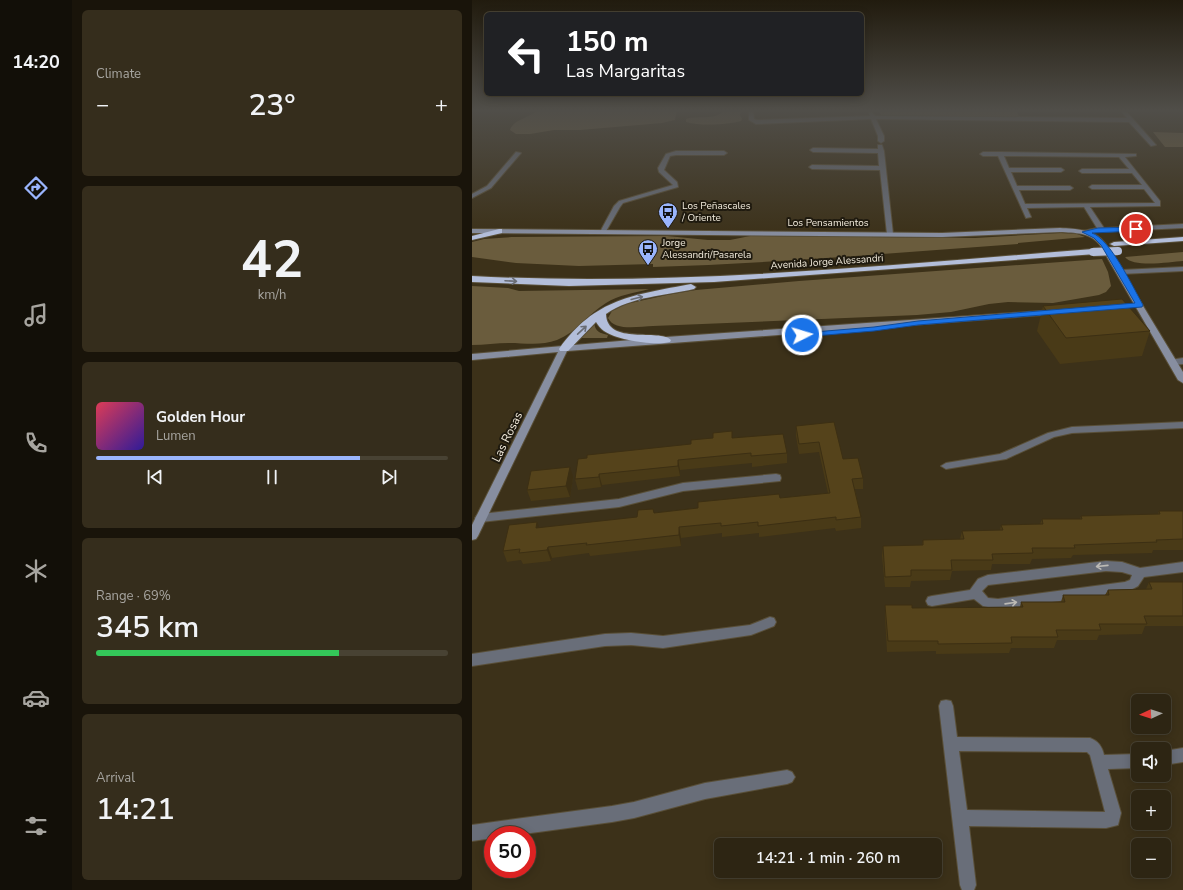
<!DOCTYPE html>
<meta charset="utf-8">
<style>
body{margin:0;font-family:"Nunito Sans",sans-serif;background:#352d1c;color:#f1f3f6;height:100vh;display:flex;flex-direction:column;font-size:15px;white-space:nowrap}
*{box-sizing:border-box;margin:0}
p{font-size:13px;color:#a7a5a0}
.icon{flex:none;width:22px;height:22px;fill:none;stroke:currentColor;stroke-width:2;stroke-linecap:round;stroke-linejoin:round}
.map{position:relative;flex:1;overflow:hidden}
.panel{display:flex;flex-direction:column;gap:10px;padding:10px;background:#19140a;width:400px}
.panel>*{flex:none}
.hud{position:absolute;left:12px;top:12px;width:380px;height:84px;border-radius:6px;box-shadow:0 2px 10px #0003,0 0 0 1px #484233;background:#202124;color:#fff;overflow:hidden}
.needle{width:26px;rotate:267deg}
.controls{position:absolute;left:659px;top:694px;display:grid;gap:8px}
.controls a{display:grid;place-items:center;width:40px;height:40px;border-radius:6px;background:#2d2513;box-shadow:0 2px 10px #0003,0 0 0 1px #484233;font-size:20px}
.speed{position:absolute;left:12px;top:826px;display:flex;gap:8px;font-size:20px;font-weight:700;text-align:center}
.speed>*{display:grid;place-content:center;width:52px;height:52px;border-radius:50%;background:#2d2513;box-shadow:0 2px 10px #0003,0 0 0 1px #484233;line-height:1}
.speed .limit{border:6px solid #d22;background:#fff;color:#111}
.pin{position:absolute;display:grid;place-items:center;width:34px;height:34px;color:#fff;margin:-17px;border:2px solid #fff;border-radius:50%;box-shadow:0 1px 4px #0007}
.me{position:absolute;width:44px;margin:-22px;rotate:85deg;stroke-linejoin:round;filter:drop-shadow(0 0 3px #0008)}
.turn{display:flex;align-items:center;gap:14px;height:84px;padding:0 16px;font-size:18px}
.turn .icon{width:52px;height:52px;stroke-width:2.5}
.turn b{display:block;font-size:28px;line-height:34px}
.big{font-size:30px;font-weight:600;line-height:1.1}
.panel .tile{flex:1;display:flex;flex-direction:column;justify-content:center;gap:6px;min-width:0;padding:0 14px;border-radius:6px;background:#352d1c}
.panel .dial{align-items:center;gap:0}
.dial b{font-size:52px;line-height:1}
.song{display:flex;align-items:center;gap:12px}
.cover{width:48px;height:48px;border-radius:6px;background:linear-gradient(135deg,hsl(350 70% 55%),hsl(250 70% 35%))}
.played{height:4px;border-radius:2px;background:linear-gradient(90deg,#9ab5fd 75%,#484233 75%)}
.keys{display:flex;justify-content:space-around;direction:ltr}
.heat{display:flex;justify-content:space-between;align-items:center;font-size:22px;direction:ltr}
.charge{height:6px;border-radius:3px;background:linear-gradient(90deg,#34c759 69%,#484233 0)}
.trip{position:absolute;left:242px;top:838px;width:228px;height:40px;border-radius:6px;background:#2d2513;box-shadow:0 2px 10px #0003,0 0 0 1px #484233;font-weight:600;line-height:40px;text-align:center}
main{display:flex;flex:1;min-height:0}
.menu{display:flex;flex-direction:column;width:72px;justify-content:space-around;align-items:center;background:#120f08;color:#a7a5a0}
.menu .icon{width:28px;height:28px}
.menu .active{color:#9ab5fd}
.menu b{font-size:18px;color:#f1f3f6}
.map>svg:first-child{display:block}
.green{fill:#6a5c3d}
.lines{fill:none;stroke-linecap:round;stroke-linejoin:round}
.street-casing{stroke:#594f38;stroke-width:2}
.secondary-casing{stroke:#594f38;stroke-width:2}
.highway-casing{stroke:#594f38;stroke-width:2}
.street{fill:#696e79;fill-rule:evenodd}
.secondary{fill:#878ea0;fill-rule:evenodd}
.highway{fill:#b3beda;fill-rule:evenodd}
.highway-bridge-casing{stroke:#594f38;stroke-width:10;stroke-linecap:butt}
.highway-bridge{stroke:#b3beda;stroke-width:8}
.wall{fill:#493a17}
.shaded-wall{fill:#3c2f13}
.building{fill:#55431b;stroke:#3c2f13}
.oneway{stroke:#696c74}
.oneway2{stroke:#bcbab5}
.route{fill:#1a73e8;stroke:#114b97}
.labels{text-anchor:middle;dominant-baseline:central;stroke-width:4;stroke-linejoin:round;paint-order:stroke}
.far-poi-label{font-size:10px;fill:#f3ecdd;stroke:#1f1a0f;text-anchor:start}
.far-street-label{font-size:10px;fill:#f3ecdd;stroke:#1f1a0f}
.street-label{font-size:12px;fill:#f3ecdd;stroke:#1f1a0f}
</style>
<main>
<nav class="menu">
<b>14:20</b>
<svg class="icon active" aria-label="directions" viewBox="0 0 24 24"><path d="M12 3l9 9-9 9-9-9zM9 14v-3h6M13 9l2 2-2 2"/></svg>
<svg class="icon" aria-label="music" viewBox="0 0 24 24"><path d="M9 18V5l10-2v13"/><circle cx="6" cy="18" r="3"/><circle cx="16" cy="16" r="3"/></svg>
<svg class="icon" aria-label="phone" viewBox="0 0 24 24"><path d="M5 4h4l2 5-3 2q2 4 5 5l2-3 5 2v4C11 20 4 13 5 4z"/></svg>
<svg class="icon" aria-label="climate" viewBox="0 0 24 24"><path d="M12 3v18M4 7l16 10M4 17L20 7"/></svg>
<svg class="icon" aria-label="car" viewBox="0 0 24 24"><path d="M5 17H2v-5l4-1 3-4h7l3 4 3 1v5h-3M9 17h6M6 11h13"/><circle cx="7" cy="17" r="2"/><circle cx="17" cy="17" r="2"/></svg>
<svg class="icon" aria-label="filters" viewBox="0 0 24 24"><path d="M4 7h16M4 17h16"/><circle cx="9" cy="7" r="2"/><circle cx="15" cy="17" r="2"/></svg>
</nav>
<section class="panel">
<div class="tile"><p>Climate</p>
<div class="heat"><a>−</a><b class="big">23°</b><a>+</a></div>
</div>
<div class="tile dial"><b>42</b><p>km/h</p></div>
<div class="tile">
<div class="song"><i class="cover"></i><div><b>Golden Hour</b><p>Lumen</p></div></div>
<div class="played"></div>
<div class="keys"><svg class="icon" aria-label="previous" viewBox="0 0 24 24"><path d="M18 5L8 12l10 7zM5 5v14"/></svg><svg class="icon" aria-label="pause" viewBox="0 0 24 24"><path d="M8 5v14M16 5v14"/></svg><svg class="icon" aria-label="next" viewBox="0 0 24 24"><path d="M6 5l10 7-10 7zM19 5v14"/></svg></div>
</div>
<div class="tile"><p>Range · 69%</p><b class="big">345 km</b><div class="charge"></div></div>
<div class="tile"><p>Arrival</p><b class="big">14:21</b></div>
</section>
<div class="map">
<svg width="711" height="890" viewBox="0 0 711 890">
<rect width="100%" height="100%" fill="#3c3119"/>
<path class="green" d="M66 110H205L203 120 190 123 108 130H82L58 134H44L38 130C42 119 57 118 66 110Z
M252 110H271L268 115 270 119 269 121C256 125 227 126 214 122V119L217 118C228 116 245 120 252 110Z
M406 110H544L547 117 409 115Z
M681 132 711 133V147H693Z
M589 233 605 234 613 237 546 243V244C424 253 303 263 181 267V264L107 266 44 263 0 257V242L12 239 40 237 195 236 236 240H258L278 236 503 238Z
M711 252V261C698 262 661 268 653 257Z
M630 259 636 272 639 286 634 292 627 295 581 303 536 302 517 304 479 312 445 315 181 326C168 326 143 332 136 318L140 311 154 304 195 295 224 290 327 281Z
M0 286 36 288 47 291 177 289C163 293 146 295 134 303 116 314 105 332 85 340 69 346 53 343 37 343 25 343 12 345 0 345Z
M122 322C123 332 128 333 136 335L135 338H108Z"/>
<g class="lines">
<defs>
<path id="street" d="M277 110H281L282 119 285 120 398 116 397 113 399 112 403 116 655 118 648 110H653L684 145 679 146 657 122 404 119 412 136V141L409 143 406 141V136L399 119 284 124 277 120Z
M406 145H410L412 151 421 234 418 236 415 234 408 170 340 169 337 167 340 165 407 166 406 153 341 152 338 150 341 148 406 149Z
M204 151H252L255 153 252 155H204L198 156 192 170 205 182 206 187 151 203 148 207 133 233H129L128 232 142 206 147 201 201 185 187 172 186 168 194 154Z
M44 152 49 153 19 188 0 198V194L15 186Z
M528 152 664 154V156L653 157 688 201V206L618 207 632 228 711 224V228L626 232 611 233V231L625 228 612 207 555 208 559 217 554 218 526 156H511L508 154 511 152ZM532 156 647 157 657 169H610L607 171 610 173H660L670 185H620L617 187 620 189H672L683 203 553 204 547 190H598L601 188 598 186H545L539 172H589L592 170 589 168H537Z
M711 267V271L649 274 645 272 649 270Z
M711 358V364L701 365 697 362 698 360Z
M711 422V428L600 433 582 437 534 459 474 469 469 466 474 463 528 454 576 433 600 427Z
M304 474 308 475 309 478 308 481 211 491 147 507 9 522 5 521 3 518 5 515 9 514 147 499 211 483Z
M634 561 650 562 668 568 711 562V572L672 577 666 586 655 592 526 609 511 606 502 599 460 606 456 605 454 601 456 597 460 596 498 590 506 579 516 575ZM634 571 650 572 660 575 658 580 653 582 526 599 516 598 510 591 516 585Z
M298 617 302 618 304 622 302 626 279 635 191 648 159 645 133 646 0 666V654L133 634 159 633 191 636 278 625Z
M474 700 479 701 481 706 485 737 618 738C626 741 630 746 632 755L666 754V768L636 769 649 813 646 825 634 828 497 826 504 885 502 890H490L488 885 467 706 469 701ZM487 751 615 752 618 755 633 812 495 810Z
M711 748V762L692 765V751Z
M315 770 320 772 323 777 320 782 315 784 233 799 162 818 140 822 44 835H21V838L0 841V825L140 806 162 802 233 783Z"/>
<path id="secondary" d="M588 228C604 229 622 229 633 243L711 372V383L706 380 628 245C618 232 603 233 588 232L470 237 0 233V229L470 233Z
M582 310H585V314L95 351 6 536 4 539 0 540V525L86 352 0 360V354L194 337Z"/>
<path id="highway" d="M27 229H30V233L0 240V236Z
M711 237V241L642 246 638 244 642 242Z
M621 249 624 250 625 252 624 254 242 282 97 286 0 282V276C207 287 414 265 621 249Z
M219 284 224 287 222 289C193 296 160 296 134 314 135 346 188 328 199 340L198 342C182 346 145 340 132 331 129 329 126 325 124 322L96 351H88L87 349C123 298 162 295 219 284Z"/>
</defs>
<use href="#street" class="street-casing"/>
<use href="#secondary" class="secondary-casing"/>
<use href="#highway" class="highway-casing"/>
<use href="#street" class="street"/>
<use href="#secondary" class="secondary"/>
<use href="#highway" class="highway"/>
<defs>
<path id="highway-bridge" d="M621 252 646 251"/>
</defs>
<use href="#highway-bridge" class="highway-bridge-casing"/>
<use href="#highway-bridge" class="highway-bridge"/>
</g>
<path class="wall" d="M571 306 678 331 670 356 588 364 565 331Z
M324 426 371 459 391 478V489H383L389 517V528L364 531 363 528 287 537V533L250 537V533L209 538V546L118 556 117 553 80 558 79 561 51 564 49 560 35 562 31 551 67 528 165 517 182 513 308 498 356 493 347 452 327 454 324 436Z
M261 438 315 453V463L280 467V463L208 470V476L130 485 129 487 106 490 103 479 219 444Z
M101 477 98 497 59 501 55 490Z
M687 511H711V550H681L680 553 601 555 599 558 560 559 558 564H520L519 570 480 571 478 580 439 581 438 587H413L410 556 411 546 450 545 451 540 488 539 490 531 528 530 529 525 568 524 570 519H608L609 516 686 514Z
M677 582H711V626H673L670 634 627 635 625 640H585L582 648H539L537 653 464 654V651L415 652 413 616V605L440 608 548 607 549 602H589L591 595H633L636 590 674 589Z"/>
<path class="shaded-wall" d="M206 460 208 470V476L206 466Z
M98 467 101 477 98 497 94 486Z
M127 474 130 485 129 487 127 477Z
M65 522 69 533 64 528Z
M207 527 209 538V546L207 535Z
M76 547 80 558 79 561 75 550Z"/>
<path class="building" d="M650 299 678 331 594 338 571 306Z
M362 422 371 459 386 458 391 478 380 479 389 517 364 520V517L286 526V522L249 526V523L207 527V535L114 545 115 543 76 547 75 550 47 553 48 549 31 551 37 525 65 522 64 528 165 517 166 510 181 509 182 513 226 508V502L307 494 308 498 358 493 347 442 327 444 324 426Z
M260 431V438L311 434 315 453 279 456V453L206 460V466L127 474V477L103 479 106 459 115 458V455L219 444V440L241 438V433Z
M98 467 94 486 55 490 59 471Z
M687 511H711V539L684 540 685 542 602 545 603 548H560L561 553 520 554 521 560H479L480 570H439V576L413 577 411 546 451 545V540L492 539 490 531 531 530 529 525 571 524 570 519H610L609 516 688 514Z
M677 582H711V616H672L675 624H627L629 630H584L586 637H539L540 643 466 644V641H416L413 605H440V608L551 607 549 602H593L591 595H637L636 590 680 589Z"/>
<defs><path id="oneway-shaft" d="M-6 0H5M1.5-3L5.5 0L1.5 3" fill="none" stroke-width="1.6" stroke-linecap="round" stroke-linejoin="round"/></defs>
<g class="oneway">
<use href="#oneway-shaft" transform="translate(39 281) rotate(3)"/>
<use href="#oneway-shaft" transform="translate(165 298) rotate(-14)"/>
<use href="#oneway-shaft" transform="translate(110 330) rotate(-43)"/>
</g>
<g class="oneway2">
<use href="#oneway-shaft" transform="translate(630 566) rotate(174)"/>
<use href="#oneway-shaft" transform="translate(539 603) rotate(-8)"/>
</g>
<linearGradient id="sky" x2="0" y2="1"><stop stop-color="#211b0e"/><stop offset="0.47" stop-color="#504e49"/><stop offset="1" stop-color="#504e49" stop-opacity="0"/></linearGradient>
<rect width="711" height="235" fill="url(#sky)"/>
<path class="route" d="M626 228 664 227 667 229 664 231 620 233C638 239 661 287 671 305L670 307 446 325 402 331 330 337 327 335 330 333 402 327 446 321 663 303 629 245 622 238 610 232Z"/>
<defs>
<symbol id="bus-pin" viewBox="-11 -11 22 30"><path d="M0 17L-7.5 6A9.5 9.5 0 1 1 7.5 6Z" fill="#9ab5fd" stroke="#1f1a0f"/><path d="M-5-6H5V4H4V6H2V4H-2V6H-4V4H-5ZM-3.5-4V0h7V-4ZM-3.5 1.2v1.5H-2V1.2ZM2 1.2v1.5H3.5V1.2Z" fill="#111"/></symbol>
</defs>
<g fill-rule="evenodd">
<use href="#bus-pin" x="185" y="201" width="22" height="30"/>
<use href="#bus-pin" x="165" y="238" width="22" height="30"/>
</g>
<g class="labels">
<g class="far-poi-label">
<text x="210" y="206">Los Peñascales<tspan x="210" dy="12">/ Oriente</tspan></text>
<text x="190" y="243">Jorge<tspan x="190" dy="12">Alessandri/Pasarela</tspan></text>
</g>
<g class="far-street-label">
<text x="356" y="223">Los Pensamientos</text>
<text transform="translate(355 262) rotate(-4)">Avenida Jorge Alessandri</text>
</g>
<g class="street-label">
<text transform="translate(35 437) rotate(-64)">Las Rosas</text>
</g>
</g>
</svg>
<div class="controls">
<a><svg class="needle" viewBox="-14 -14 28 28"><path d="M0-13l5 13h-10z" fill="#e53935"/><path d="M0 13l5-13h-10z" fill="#a7a5a0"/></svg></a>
<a><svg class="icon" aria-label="sound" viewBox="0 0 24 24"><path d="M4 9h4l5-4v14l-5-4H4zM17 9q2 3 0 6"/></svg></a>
<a>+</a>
<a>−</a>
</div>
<div class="speed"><div class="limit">50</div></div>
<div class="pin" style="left:664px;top:229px;background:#d93025"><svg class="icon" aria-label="arrive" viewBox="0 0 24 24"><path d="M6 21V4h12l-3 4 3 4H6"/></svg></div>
<svg class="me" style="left:330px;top:335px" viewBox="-20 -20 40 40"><circle r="17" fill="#1a73e8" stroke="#fff" stroke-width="3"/><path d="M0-11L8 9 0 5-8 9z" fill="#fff"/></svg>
<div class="trip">14:21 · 1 min · 260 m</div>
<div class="hud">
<div class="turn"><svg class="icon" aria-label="left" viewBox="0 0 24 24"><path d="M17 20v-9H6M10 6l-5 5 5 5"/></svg><div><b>150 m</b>Las Margaritas</div></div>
</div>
</div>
</main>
